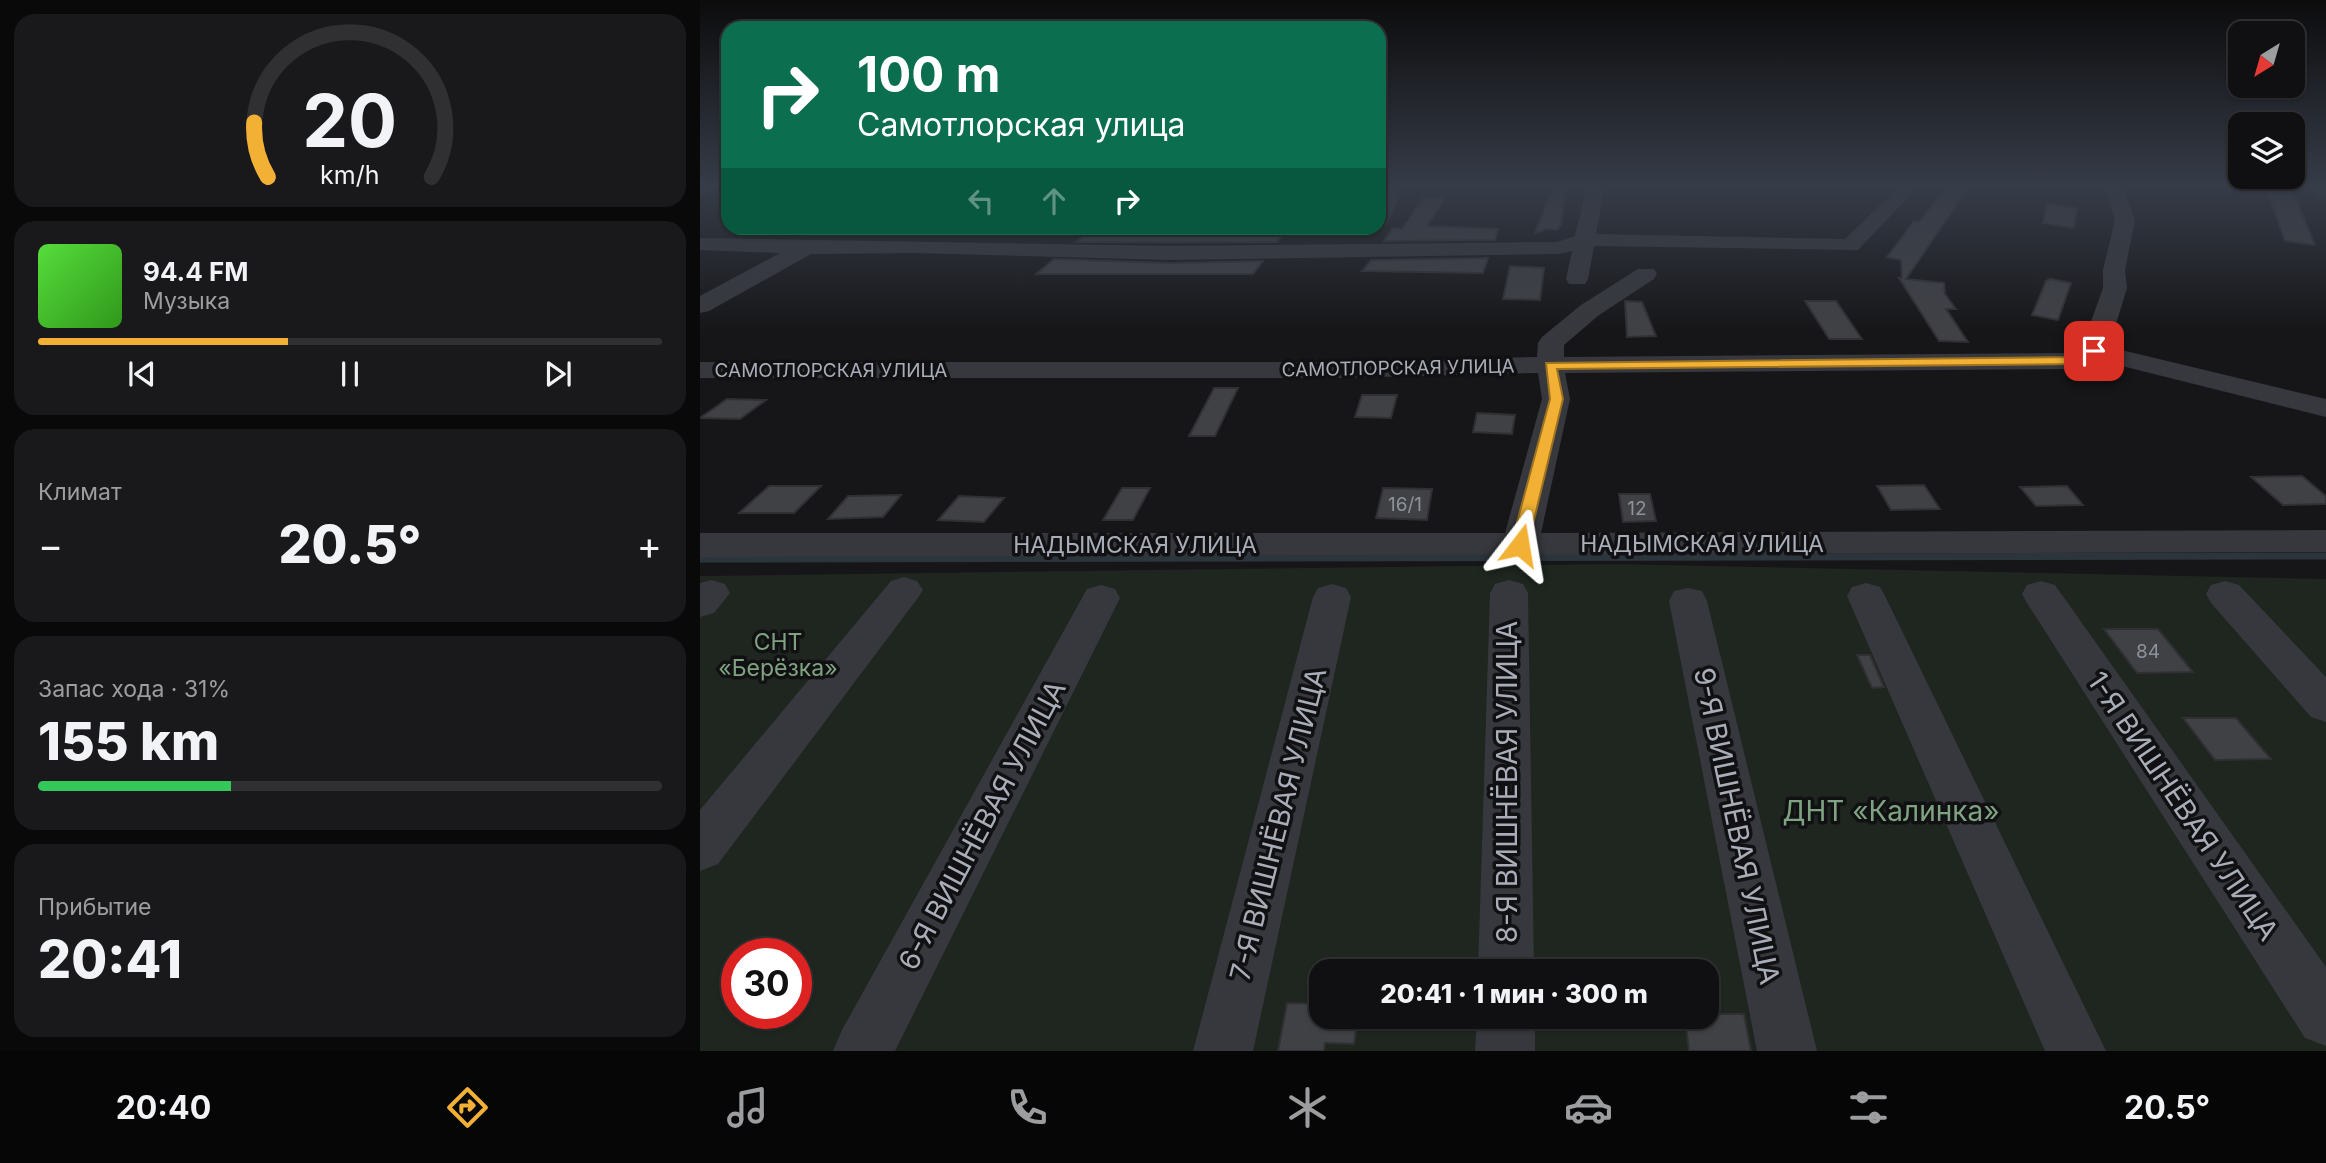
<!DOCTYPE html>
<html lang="ru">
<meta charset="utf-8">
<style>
body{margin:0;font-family:Inter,sans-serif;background:#19191b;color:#f1f3f6;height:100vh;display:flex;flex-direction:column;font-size:26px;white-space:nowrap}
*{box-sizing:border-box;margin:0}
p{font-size:23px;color:#9c9d9f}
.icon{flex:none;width:38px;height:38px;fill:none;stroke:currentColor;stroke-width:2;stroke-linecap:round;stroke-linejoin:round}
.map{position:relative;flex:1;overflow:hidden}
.sheet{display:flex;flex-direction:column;gap:14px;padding:14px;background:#09090a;width:700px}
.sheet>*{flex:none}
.guide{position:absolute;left:21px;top:21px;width:665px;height:214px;border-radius:21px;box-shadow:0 2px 5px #0004,0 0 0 2px #303032;background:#0b6e4f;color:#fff;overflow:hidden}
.needle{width:46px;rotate:217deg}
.buttons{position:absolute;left:1528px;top:21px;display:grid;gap:14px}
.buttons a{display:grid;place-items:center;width:77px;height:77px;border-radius:14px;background:#101012;box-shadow:0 2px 5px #0004,0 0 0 2px #303032;font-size:35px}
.speed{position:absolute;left:21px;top:938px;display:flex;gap:14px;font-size:35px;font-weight:700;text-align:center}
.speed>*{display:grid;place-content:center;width:91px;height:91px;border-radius:50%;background:#101012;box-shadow:0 2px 5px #0004,0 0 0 2px #303032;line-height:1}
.speed .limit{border:10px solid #d22;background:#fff;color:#111}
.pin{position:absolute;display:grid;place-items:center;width:60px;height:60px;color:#fff;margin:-30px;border-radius:14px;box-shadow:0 4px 10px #0006}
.me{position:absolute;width:77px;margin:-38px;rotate:14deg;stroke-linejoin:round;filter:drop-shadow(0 0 5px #0008)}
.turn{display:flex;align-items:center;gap:24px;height:147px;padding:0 21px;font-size:32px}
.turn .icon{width:91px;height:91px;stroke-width:2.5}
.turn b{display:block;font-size:49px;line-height:60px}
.lanes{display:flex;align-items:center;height:66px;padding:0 21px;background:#0003;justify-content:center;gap:35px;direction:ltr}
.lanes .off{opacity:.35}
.big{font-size:52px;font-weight:800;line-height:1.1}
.sheet .widget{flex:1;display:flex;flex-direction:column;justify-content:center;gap:10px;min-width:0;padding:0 24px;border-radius:21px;background:#19191b}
.sheet .dial{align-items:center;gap:0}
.dial svg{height:182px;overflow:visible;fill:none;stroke:#303032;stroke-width:7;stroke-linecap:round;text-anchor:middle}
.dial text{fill:#f1f3f6;stroke:none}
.song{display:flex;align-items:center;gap:21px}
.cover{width:84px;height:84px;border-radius:10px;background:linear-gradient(135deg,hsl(110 70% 55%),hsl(110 70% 35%))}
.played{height:7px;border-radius:4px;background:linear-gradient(90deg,#f2b134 40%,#303032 40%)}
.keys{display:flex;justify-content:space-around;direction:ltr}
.heat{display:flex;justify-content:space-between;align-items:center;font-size:38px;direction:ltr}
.charge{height:10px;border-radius:5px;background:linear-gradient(90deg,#34c759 31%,#303032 0)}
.trip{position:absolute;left:609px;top:959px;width:410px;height:70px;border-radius:21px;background:#101012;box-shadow:0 2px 5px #0004,0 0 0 2px #303032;font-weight:800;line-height:70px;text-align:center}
.tabs{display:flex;height:112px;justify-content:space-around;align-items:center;background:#060607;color:#9c9d9f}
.tabs .icon{width:49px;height:49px}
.tabs .on{color:#f2b134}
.tabs b{font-size:32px;color:#f1f3f6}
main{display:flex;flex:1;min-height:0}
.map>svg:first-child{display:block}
.green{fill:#1e261f;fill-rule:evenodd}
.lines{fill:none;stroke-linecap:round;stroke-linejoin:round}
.stream{stroke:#2c353c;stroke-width:7}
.building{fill:#404145;stroke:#303034;stroke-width:2}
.minor{fill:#37383d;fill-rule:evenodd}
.route{fill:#f2b134;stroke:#9d7322;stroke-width:2}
.labels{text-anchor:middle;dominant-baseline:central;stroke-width:7;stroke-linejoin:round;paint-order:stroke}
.far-street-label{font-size:19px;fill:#a8adb8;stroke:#111113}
.number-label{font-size:19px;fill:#8e929b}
.street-label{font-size:23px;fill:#a8adb8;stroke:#111113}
.park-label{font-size:23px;fill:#7fa381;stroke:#111113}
.near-street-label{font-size:28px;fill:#a8adb8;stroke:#111113}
.near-park-label{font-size:28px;fill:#7fa381;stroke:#111113}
</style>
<main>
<section class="sheet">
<div class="widget dial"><svg viewBox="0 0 100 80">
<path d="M14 69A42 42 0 1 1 86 69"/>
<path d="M14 69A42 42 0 0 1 8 45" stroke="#f2b134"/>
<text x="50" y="56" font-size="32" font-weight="700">20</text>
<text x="50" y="72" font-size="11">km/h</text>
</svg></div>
<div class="widget">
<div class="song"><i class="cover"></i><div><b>94.4 FM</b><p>Музыка</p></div></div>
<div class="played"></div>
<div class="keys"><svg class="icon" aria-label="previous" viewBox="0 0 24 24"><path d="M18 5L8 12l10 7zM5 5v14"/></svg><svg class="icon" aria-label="pause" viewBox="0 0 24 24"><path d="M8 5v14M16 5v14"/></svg><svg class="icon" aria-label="next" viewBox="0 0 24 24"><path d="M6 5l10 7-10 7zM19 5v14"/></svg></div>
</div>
<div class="widget"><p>Климат</p>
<div class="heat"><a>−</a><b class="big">20.5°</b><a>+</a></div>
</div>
<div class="widget"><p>Запас хода · 31%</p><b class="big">155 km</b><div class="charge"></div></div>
<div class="widget"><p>Прибытие</p><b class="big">20:41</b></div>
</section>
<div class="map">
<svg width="1626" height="1051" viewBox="0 0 1626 1051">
<rect width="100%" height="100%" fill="#161618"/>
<path class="green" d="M913 564 1626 579V1051H0V576ZM37 954H96V1013H37ZM621 971H1006V1017H621Z"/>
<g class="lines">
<path class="stream" d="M0 559 1626 556"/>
</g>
<path class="building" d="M854 185H866L861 225 857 230 847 229 835 233Z
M1248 185H1270L1206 279 1244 283 1245 294 1256 309H1246L1268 342 1239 341 1199 278H1202L1201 260 1187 257 1214 221 1219 222Z
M1567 190 1593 192 1615 245 1585 241Z
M724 197 745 198 727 226 798 229 795 240 684 241 693 228 702 229Z
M1347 203 1377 208 1374 228 1343 223Z
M393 228H438L585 232 577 242H376Z
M788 258 783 273 662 271 671 260Z
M354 259 470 263 563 261 553 274H336Z
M810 266 844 268 840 300 803 299Z
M1350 279 1371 283 1358 320 1332 315 1346 281Z
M925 301 942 302 956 336 927 337Z
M1105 301H1136L1162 339H1129Z
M514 388H538L515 436H489Z
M662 395H697L691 418 655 417Z
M27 399 66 400 40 419 0 418Z
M777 413 815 415 812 434 773 432Z
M1602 476 1626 496V504L1583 505 1551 477Z
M1224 485 1240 509 1191 510 1177 486Z
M69 486H121L94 513H39Z
M1367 486 1383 505 1336 506 1320 487Z
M422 488H450L433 520H403Z
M683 488 732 489 727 520 676 518Z
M919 494H950L956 521 923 522Z
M201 495 183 517 128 519 148 496Z
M259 496 304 498 284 522 238 520Z
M1404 629H1458L1493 672 1437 673Z
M1157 655H1170L1184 687 1172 688Z
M1483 718H1536L1571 759 1515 760Z
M587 1003 621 1004V1017H658L654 1044 625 1043 624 1051H578Z
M1006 1014H1044L1051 1051H989L985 1017H1006Z"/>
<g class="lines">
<path class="minor" d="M0 185H18L15 189 0 195Z
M679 185 698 191 700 195 686 226 677 228H679Z
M887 185H905L896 234 1145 239 1197 189V185H1215V190L1158 250 894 246 888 279 885 284H869L866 279 872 251 858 254 470 260 214 253 111 254 9 311 0 313V296L80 253 0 250V238L470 246 857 242 875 236Z
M1403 185H1421L1435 220 1425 270 1427 288 1409 347 1626 399V417L1398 360 1377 369 865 373 870 399 841 533 1626 530V552L0 557V533H805L842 399 838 373 638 378H0V362H638L837 357 838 343 842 337 881 305 938 269H954L957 274 954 279 899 315 864 345V357L1372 353 1382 347 1403 288V270L1415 220Z
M1606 185H1626V200L1619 198Z
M204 577 217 581 223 590 217 599 18 864 0 871V810L191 581Z
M11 580 25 584 30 593 14 613 0 617V583Z
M809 580 823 584 828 593 834 971H778L790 593 795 584Z
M1341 581 1355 585 1626 967V1046L1605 1038 1327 603 1322 594 1327 585Z
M1525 581 1539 585 1626 677V722L1611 717 1511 603 1506 594 1511 585Z
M1166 583 1180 587 1185 596 1406 1051H1345L1147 596 1152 587Z
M632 584 646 588 651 597 553 1051H493L613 597 618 588Z
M401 585 415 589 420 598 195 1051H133L142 1030 387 589Z
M988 588 1002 591 1007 601 1117 1051H1057L969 601 974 591Z
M777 1017H835V1051H775Z"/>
</g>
<linearGradient id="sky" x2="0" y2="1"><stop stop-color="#0c0c0d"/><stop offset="0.56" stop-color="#363c48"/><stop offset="1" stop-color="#363c48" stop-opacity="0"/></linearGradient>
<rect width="1626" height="332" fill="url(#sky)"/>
<path class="route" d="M1394 348 1399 349V354L1377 364 857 369 863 399 828 545 820 551 811 545 850 399 846 363 1375 357Z"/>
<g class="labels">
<g class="far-street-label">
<text transform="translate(698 368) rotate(-1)">САМОТЛОРСКАЯ УЛИЦА</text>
<text x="131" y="370">САМОТЛОРСКАЯ УЛИЦА</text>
</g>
<g class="number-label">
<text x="705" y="504">16/1</text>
<text x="937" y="508">12</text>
<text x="1448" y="651">84</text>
</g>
<g class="street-label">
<text x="1002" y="544">НАДЫМСКАЯ УЛИЦА</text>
<text x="435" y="545">НАДЫМСКАЯ УЛИЦА</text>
</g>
<g class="park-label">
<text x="78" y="642">СНТ<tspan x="78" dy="26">«Берёзка»</tspan></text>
</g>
<g class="near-street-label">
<text transform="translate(807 782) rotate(-90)">8-Я ВИШНЁВАЯ УЛИЦА</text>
<text transform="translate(1483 806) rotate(56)">1-Я ВИШНЁВАЯ УЛИЦА</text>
<text transform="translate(578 824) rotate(-76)">7-Я ВИШНЁВАЯ УЛИЦА</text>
<text transform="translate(282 825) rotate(-62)">6-Я ВИШНЁВАЯ УЛИЦА</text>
<text transform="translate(1037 826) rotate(78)">9-Я ВИШНЁВАЯ УЛИЦА</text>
</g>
<g class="near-park-label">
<text x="1191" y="811">ДНТ «Калинка»</text>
</g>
</g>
</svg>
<div class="buttons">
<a><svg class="needle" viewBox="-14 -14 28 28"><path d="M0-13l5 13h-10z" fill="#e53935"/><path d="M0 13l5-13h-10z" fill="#9c9d9f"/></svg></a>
<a><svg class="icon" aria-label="layers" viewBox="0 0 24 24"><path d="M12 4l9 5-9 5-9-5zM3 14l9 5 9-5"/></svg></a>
</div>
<div class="speed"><div class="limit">30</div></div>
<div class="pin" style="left:1394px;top:351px;background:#d93025"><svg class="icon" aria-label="arrive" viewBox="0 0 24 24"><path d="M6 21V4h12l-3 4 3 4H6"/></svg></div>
<svg class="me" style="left:820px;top:545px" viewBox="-20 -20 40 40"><path d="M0-17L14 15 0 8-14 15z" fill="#f2b134" stroke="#fff" stroke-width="4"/></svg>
<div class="trip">20:41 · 1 мин · 300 m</div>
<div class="guide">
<div class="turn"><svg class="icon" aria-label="right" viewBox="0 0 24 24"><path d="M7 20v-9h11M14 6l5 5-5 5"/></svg><div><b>100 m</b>Самотлорская улица</div></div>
<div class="lanes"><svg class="icon off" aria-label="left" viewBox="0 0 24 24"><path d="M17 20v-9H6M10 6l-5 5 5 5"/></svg><svg class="icon off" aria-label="ahead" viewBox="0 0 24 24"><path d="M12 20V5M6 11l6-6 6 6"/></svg><svg class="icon" aria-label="right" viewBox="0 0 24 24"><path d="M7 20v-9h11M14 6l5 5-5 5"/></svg></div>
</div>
</div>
</main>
<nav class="tabs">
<b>20:40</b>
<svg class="icon on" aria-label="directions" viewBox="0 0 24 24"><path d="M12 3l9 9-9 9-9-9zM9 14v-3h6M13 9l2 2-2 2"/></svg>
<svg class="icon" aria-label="music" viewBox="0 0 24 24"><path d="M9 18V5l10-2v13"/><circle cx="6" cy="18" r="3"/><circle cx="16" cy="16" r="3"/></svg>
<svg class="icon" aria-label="phone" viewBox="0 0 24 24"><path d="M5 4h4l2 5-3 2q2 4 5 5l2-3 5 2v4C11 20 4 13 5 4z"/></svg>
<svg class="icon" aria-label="climate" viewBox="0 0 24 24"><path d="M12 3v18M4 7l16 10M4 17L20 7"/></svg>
<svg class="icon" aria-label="car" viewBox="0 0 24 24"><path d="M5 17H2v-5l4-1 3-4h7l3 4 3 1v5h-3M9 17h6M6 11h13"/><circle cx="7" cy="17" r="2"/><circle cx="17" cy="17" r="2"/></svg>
<svg class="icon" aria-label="filters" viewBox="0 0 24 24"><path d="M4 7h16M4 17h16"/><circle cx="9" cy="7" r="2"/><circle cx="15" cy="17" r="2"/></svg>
<b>20.5°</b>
</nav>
